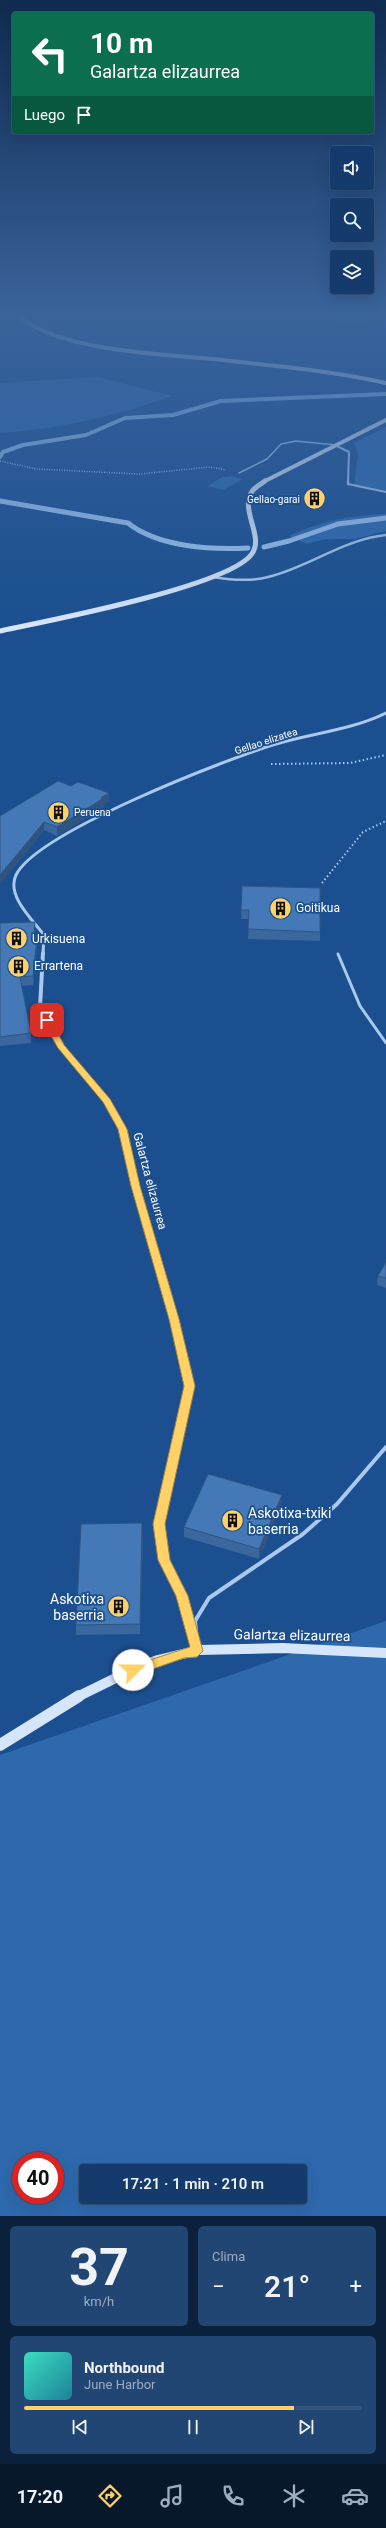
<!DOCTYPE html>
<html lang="es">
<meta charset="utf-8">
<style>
body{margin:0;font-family:Roboto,sans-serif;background:#214673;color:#f1f3f6;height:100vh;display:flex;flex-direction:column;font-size:15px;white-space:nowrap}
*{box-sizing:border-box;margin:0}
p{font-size:13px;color:#9dadc1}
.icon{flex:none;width:22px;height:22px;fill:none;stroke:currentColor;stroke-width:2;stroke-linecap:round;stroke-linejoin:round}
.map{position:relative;height:2216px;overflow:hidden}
.sheet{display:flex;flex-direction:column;gap:10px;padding:10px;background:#0b203b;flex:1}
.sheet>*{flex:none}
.guide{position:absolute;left:12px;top:12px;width:362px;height:122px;border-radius:4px;box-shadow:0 4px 16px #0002,0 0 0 1px #33557e;background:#0b6e4f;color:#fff;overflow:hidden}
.buttons{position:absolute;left:330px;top:146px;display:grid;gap:8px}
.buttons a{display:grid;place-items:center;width:44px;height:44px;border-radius:4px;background:#143b6b;box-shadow:0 4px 16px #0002,0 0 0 1px #33557e;font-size:20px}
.speed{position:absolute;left:12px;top:2152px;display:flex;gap:8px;font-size:20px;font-weight:700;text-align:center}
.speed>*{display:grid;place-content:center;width:52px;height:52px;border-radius:50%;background:#143b6b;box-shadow:0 4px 16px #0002,0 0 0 1px #33557e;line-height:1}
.speed .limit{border:6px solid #d22;background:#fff;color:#111}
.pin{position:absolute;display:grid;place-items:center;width:34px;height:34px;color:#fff;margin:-17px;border-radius:8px;box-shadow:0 2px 6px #0006}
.me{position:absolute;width:44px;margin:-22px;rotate:68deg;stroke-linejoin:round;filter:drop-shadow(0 0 3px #0008)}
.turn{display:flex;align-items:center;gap:14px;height:84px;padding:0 12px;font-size:18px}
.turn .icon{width:52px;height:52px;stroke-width:2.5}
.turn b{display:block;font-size:28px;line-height:34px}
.then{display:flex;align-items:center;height:38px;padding:0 12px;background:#0003;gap:8px;font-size:15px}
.big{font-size:30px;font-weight:600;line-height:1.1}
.sheet .tile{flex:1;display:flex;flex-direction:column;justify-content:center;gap:6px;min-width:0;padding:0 14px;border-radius:6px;background:#214673}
.sheet .dial{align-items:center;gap:0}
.dial b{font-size:52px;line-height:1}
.song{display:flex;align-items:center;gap:12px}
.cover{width:48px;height:48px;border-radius:6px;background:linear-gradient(135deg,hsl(170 70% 55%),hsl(190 70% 35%))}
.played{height:4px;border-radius:2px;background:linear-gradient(90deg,#ffd166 80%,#33557e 80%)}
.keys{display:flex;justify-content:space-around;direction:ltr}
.heat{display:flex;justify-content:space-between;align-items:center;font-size:22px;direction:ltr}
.sheet .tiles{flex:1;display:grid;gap:10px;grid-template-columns:1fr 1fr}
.tile:last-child{grid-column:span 2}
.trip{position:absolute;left:79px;top:2164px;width:228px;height:40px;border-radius:4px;background:#143b6b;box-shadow:0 4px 16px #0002,0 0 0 1px #33557e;font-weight:600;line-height:40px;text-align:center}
.tabs{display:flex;height:64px;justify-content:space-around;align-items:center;background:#08182b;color:#9dadc1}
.tabs .icon{width:28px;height:28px}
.tabs .current{color:#ffd166}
.tabs b{font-size:18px;color:#f1f3f6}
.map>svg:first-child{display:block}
.green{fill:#2e69ad;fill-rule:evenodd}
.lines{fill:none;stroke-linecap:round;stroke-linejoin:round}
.stream-far1{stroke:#9cc4f0;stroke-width:4}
.stream{stroke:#9cc4f0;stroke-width:5}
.path-far1{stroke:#a9c9ee;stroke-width:1.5;stroke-dasharray:1 1.5;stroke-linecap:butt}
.path{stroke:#a9c9ee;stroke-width:2;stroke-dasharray:1.5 2.5;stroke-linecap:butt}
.lane-far3{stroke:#a9c9ee;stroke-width:1.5}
.lane-far2{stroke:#a9c9ee;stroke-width:2}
.lane-far1{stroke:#a9c9ee;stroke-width:3}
.lane{stroke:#a9c9ee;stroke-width:4}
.street-far4{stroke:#a9c9ee;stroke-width:2}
.street-far3{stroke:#a9c9ee;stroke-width:2.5}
.street-far2{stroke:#a9c9ee;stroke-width:3}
.street-far1{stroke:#a9c9ee;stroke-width:4}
.street{stroke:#a9c9ee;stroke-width:5}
.secondary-far3{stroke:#d6e6fa;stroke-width:4}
.secondary-far2{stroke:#d6e6fa;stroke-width:5}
.secondary-far1{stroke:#d6e6fa;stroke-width:10}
.secondary{stroke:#d6e6fa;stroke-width:12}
.wall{fill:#3a679d}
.shaded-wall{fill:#305480}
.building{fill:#4478b7;stroke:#305480}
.route{fill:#ffd166;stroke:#a68842}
.labels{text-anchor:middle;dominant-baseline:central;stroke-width:3.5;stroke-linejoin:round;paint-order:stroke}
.far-poi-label{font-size:10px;fill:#fff;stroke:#1b4f8f;text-anchor:end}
.far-street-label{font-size:10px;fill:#fff;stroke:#1b4f8f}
.poi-label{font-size:12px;fill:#fff;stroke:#1b4f8f;text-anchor:start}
.street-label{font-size:12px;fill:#fff;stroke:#1b4f8f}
.near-poi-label{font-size:14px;fill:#fff;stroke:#1b4f8f;text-anchor:start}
.near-street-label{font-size:14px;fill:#fff;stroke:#1b4f8f}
</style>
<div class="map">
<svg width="386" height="2216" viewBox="0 0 386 2216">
<rect width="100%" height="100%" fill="#1b4f8f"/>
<path class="green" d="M56 315H98L45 321 35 317Z
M253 315H386V318L363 323Z
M98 377 172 396C116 416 60 429 0 433V383Z
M386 427V492L354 487 358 454 354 443Z
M232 476 243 479 223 490 207 486 223 477Z
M386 514V531C374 533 361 539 349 539 332 539 324 538 307 544L289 536C321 521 351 515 386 514Z
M386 1621V2216H0V1755ZM21 2161H55V2195H21ZM86 2171H300V2197H86Z"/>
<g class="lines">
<path class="stream-far1" d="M0 457 3 452 23 445 86 435 125 418 173 415 221 401 386 394"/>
<path class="stream" d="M0 501 128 523C158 547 211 550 248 548
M264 547 289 541 338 524 386 518"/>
<path class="path-far1" d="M0 461 36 469 139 474 210 467 226 470"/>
<path class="path" d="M271 764 350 763 386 755
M322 883 363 832 386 821"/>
<path class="lane-far3" d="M239 473 267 459 281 444 296 441 336 445"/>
<path class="lane-far2" d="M348 484 386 492"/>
<path class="lane-far1" d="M338 954 360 1006 386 1043"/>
<path class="lane" d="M197 1642 195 1621 209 1598 303 1534 337 1504 386 1447"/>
<path class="street-far4" d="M337 446 349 452 348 482"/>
<path class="street-far3" d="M348 484V481
M213 577C231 580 250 582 268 577 310 567 341 540 386 535"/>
<path class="street-far2" d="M43 954 44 935C33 920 6 896 16 875 37 832 227 759 276 744 313 733 351 730 386 713"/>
<path class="street-far1" d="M43 953 40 1007 61 1046 106 1101 122 1129 135 1186 164 1283"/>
<path class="street" d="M163 1282 189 1386 159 1524 164 1561 182 1596 197 1651"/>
<path class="secondary-far3" d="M18 315C57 351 162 354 214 359 272 366 329 370 386 383
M263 482 386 420"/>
<path class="secondary-far2" d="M0 631C47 621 225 587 251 555 266 537 238 510 253 490 256 487 261 484 265 481"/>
<path class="secondary-far1" d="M77 1697 134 1669 158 1660 199 1650 282 1648 386 1653"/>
<path class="secondary" d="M0 1745 79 1696"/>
</g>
<path class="wall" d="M71 786 109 793V801L104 804V807L57 836 44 830 0 884V816Z
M242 886 320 932V941L248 939 249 919H241Z
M0 923 35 931V937H37V946L33 985 21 986 31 1033V1043L0 1046Z
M386 1262V1288L377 1285 378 1276Z
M282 1495 281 1505 259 1559 184 1537V1527Z
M143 1533 140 1634 76 1635V1625Z"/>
<path class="shaded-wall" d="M109 793V801L104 804V807L57 836V827Z
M44 822V830L0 884V875Z
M35 922V931L34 946V937Z
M37 937V946L33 985V976Z
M282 1495 281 1505 259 1559V1549Z
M142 1523 143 1533 140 1634V1624Z"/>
<path class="building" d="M58 781 71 786 78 782 109 793 101 798H104L57 827 44 822 0 875V816Z
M242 886 320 888V932L248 929 249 910H241Z
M35 922 34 937H37L33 976 20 977 31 1033 0 1037V923Z
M386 1262V1278L378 1276Z
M208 1474 282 1495 259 1549 184 1527Z
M142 1523 140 1624 76 1625 81 1524Z"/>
<linearGradient id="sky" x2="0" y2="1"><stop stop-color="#0f2b4f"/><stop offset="0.5" stop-color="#39639b"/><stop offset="1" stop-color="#39639b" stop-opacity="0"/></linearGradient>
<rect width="386" height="625" fill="url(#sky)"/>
<path class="route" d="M44 1018H50L64 1045 110 1099 127 1129 140 1186 179 1319 195 1386 165 1524 170 1560 188 1596 203 1651 197 1657 184 1658 133 1676 128 1674 126 1670 128 1667 190 1647 176 1596 158 1560 153 1524 184 1386 169 1319 131 1186 118 1129 103 1102 58 1048 42 1020Z"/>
<defs>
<symbol id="building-disc" viewBox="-11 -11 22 22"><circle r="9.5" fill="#ffd166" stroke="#1b4f8f"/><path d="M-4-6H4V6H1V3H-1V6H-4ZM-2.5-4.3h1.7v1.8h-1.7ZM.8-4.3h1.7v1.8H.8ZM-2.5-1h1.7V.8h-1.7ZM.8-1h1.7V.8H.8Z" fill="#111"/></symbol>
</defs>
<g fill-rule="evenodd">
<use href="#building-disc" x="302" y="486" width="25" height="25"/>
<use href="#building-disc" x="46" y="800" width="25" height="25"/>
<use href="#building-disc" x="268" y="896" width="25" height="25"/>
<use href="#building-disc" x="4" y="926" width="25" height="25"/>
<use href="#building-disc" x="6" y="954" width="25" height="25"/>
<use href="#building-disc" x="220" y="1508" width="25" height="25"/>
<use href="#building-disc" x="106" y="1594" width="25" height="25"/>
</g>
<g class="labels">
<g class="far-poi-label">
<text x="300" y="499">Gellao-garai</text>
<text x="74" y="812" text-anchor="start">Peruena</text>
</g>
<g class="far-street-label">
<text transform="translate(266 741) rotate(-18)">Gellao elizatea</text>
</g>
<g class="poi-label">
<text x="296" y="908">Goitikua</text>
<text x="32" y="939">Urkisuena</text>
<text x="34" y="966">Errartena</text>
</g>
<g class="street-label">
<text transform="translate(150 1181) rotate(75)">Galartza elizaurrea</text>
</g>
<g class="near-poi-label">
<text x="248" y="1513">Askotixa-txiki<tspan x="248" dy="16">baserria</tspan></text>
<text x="104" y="1599" text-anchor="end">Askotixa<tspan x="104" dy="16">baserria</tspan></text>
</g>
<g class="near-street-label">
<text transform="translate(292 1635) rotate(1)">Galartza elizaurrea</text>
</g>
</g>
</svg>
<div class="buttons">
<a><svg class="icon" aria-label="sound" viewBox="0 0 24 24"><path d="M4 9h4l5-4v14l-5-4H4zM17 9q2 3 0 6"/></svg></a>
<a><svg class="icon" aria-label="search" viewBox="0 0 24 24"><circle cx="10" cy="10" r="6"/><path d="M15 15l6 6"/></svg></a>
<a><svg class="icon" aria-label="layers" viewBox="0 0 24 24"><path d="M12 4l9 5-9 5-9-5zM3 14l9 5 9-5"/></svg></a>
</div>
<div class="speed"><div class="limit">40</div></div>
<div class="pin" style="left:47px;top:1020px;background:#d93025"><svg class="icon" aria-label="arrive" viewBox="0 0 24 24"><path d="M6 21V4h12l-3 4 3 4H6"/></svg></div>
<svg class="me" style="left:133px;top:1670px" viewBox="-20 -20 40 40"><circle r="19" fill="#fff"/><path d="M0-13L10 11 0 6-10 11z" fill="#ffd166"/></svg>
<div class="trip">17:21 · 1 min · 210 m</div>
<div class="guide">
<div class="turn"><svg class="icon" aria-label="left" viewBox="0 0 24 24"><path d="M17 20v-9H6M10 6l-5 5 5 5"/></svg><div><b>10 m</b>Galartza elizaurrea</div></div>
<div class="then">Luego<svg class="icon" aria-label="arrive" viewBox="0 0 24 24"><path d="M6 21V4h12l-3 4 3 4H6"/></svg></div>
</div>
</div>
<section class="sheet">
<div class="tiles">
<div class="tile dial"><b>37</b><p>km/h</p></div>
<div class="tile"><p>Clima</p>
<div class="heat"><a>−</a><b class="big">21°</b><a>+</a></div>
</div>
<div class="tile">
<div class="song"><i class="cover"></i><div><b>Northbound</b><p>June Harbor</p></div></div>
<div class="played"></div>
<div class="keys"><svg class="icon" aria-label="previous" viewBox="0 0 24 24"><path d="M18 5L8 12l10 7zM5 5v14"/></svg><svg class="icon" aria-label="pause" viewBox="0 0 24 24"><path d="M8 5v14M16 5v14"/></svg><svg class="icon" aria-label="next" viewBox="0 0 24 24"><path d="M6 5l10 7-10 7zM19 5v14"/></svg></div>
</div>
</div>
</section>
<nav class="tabs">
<b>17:20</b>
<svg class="icon current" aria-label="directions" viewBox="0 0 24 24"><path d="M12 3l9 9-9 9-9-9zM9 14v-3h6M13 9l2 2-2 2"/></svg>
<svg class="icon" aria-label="music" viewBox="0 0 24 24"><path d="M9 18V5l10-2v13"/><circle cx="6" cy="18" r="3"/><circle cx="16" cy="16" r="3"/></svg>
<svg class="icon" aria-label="phone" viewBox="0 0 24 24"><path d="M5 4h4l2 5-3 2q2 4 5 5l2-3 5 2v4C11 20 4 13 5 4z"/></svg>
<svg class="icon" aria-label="climate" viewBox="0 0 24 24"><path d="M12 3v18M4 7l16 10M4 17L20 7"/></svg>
<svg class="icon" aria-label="car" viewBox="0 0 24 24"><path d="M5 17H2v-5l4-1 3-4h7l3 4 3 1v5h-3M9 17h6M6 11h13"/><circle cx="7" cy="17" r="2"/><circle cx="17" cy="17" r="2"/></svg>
</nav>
